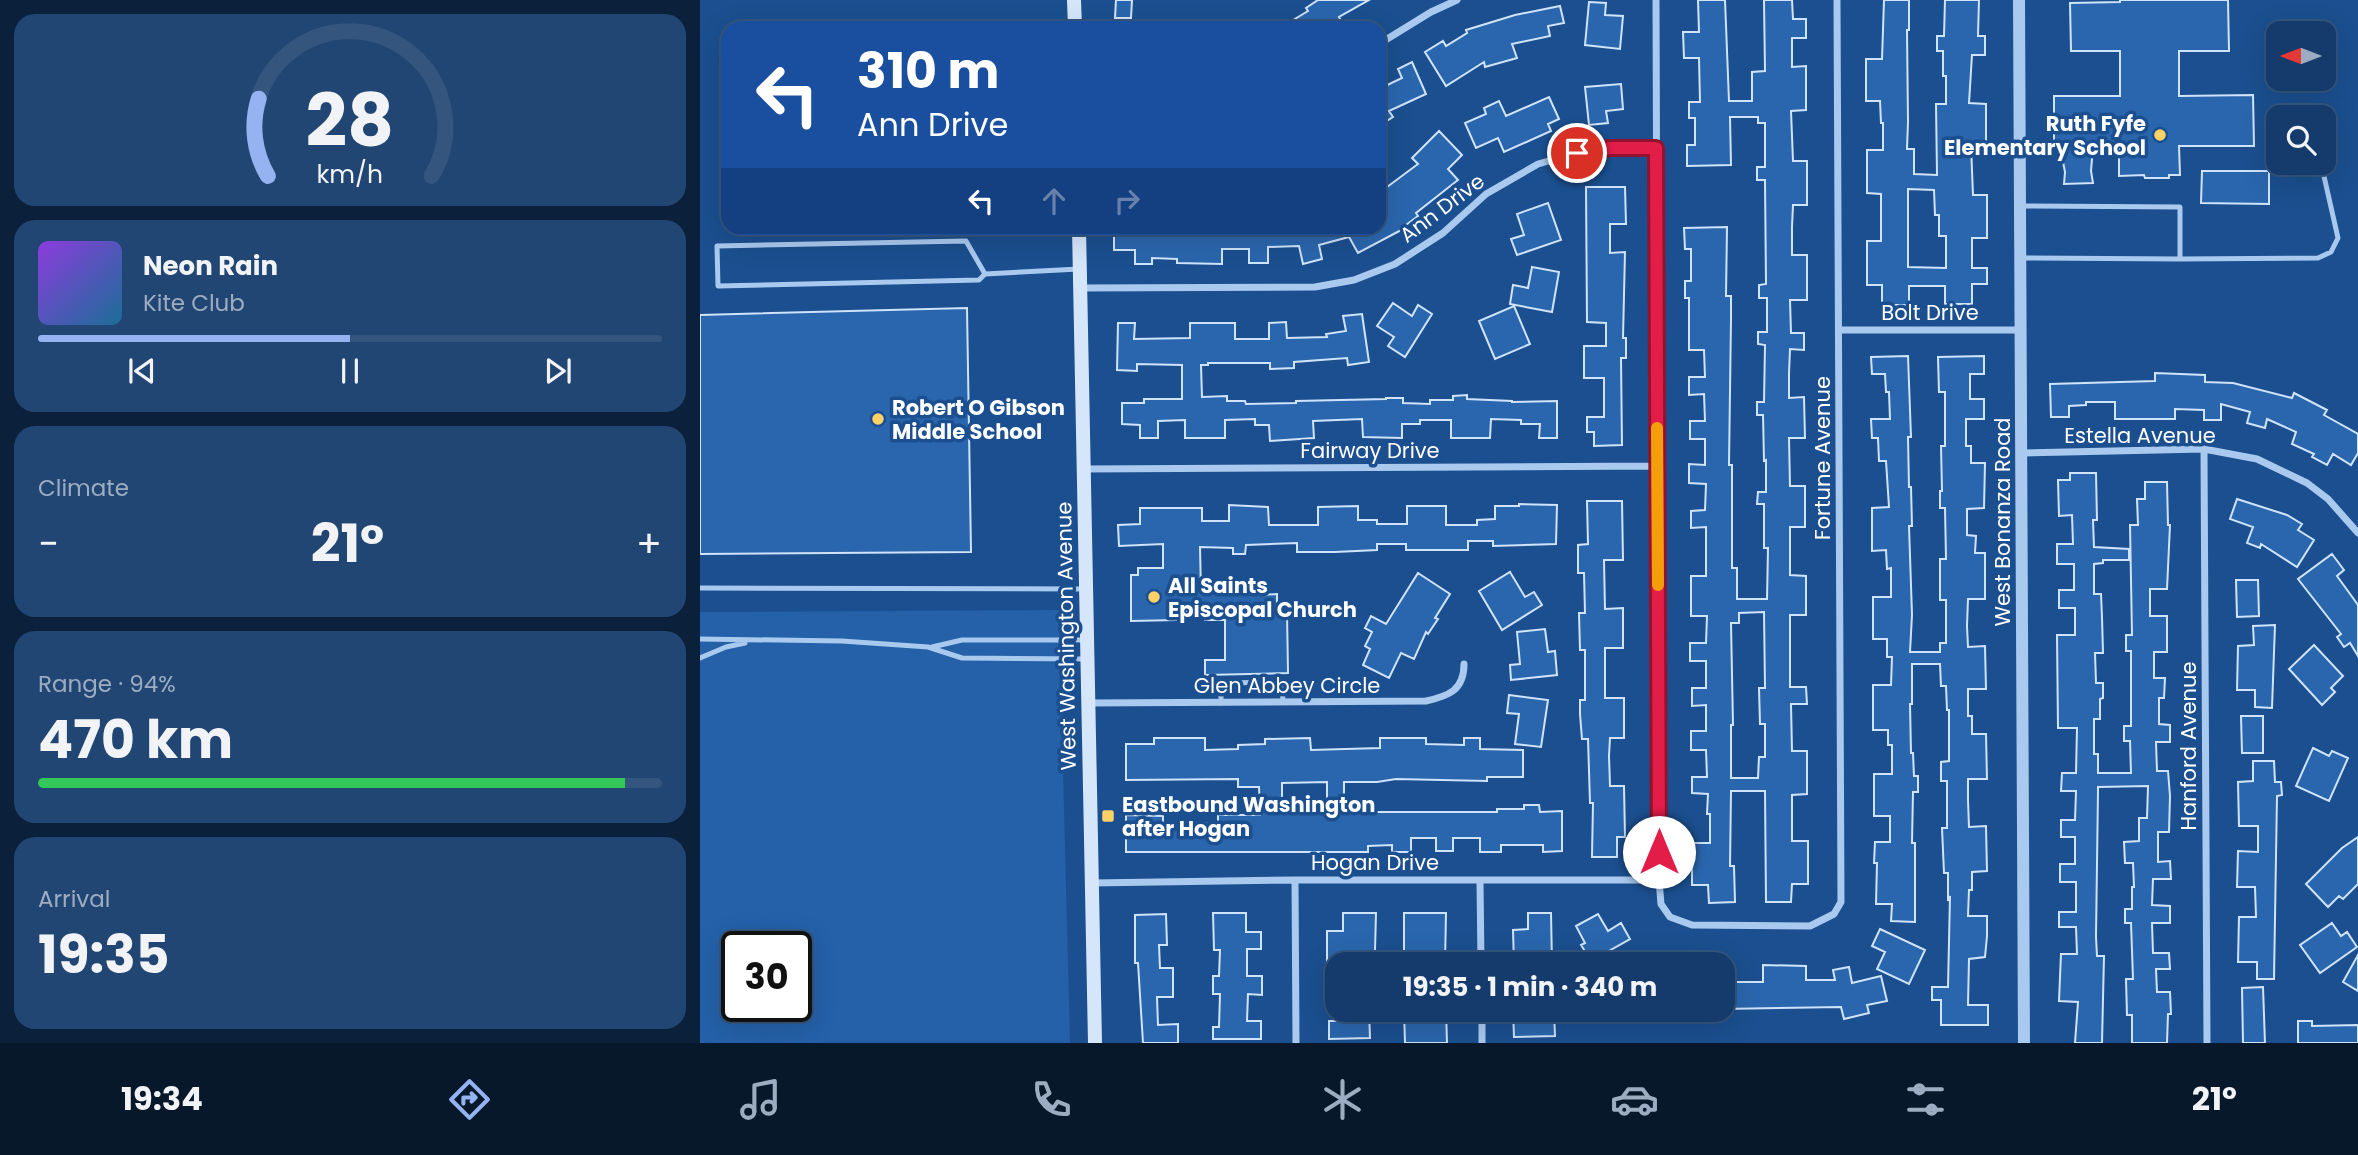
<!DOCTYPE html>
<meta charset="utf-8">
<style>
body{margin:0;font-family:Poppins,sans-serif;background:#214673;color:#f1f3f6;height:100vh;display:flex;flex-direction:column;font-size:26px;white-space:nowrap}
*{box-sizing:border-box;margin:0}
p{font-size:23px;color:#9dadc1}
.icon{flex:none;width:38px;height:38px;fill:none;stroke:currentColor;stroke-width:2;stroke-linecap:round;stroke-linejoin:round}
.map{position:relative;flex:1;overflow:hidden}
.panel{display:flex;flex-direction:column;gap:14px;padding:14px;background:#0b203b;width:700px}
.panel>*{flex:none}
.guide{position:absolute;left:21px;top:21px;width:665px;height:214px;border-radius:21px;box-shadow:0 7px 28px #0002,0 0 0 2px #33557e;background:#1a4fa0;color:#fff;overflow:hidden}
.needle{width:46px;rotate:270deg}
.buttons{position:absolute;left:1566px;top:21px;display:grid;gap:14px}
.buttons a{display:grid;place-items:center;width:70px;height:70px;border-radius:14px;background:#143b6b;box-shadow:0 7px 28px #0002,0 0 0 2px #33557e;font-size:35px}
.speed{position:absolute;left:21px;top:931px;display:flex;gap:14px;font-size:35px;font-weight:700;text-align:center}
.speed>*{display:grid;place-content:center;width:91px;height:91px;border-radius:50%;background:#143b6b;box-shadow:0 7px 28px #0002,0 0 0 2px #33557e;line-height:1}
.speed .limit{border:4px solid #111;border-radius:10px;background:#fff;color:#111}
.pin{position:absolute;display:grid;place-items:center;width:60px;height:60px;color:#fff;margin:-30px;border:4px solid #fff;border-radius:50%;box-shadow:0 2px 7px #0007}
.me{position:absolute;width:77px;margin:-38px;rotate:0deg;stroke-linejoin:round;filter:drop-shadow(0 0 5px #0008)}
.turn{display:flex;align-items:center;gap:24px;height:147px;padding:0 21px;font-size:32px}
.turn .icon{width:91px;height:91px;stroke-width:2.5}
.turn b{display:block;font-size:49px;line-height:60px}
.lanes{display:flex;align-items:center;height:66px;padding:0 21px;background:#0003;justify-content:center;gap:35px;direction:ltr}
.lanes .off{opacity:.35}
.big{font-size:52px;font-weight:700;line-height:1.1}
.panel .widget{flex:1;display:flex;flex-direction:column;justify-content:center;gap:10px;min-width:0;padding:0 24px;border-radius:21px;background:#214673}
.panel .dial{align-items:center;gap:0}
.dial svg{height:182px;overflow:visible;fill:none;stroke:#33557e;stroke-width:7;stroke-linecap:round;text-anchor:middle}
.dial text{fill:#f1f3f6;stroke:none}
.song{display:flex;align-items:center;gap:21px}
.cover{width:84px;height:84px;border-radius:10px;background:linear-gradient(135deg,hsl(270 70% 55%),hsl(200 70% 35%))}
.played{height:7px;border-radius:4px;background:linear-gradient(90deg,#95b2f1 50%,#33557e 50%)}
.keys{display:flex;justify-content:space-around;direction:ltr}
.heat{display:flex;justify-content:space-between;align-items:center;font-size:38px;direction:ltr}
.charge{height:10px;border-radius:5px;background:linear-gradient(90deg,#34c759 94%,#33557e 0)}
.trip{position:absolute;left:625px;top:952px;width:410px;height:70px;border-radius:21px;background:#143b6b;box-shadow:0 7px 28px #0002,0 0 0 2px #33557e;font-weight:700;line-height:70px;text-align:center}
.dock{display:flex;height:112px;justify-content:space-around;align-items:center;background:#08182b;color:#9dadc1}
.dock .icon{width:49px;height:49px}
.dock .active{color:#95b2f1}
.dock b{font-size:32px;color:#f1f3f6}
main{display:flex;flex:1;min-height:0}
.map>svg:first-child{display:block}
.green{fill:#2461a8;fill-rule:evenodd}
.building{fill:#2a66ad;stroke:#cfe3fa;stroke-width:2;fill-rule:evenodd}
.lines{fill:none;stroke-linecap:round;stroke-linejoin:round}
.service{stroke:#a9c9ee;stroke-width:5}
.minor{stroke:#a9c9ee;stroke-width:7}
.tertiary{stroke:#a9c9ee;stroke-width:12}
.secondary{stroke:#d6e6fa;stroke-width:14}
.route-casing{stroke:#92132f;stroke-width:18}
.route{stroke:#e11d48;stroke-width:12}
.slow{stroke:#f59e0b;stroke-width:12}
.poi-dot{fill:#ffd166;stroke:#1b4f8f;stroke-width:2.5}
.labels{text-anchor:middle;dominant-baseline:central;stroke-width:7;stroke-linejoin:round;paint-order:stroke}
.poi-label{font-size:21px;font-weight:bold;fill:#fff;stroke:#1b4f8f;text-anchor:start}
.street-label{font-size:21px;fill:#fff;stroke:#1b4f8f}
</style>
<main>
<section class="panel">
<div class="widget dial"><svg viewBox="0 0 100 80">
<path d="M14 69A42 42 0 1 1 86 69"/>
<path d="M14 69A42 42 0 0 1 10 35" stroke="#95b2f1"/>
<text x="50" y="56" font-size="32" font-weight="700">28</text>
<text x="50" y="72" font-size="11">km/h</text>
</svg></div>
<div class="widget">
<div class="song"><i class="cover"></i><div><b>Neon Rain</b><p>Kite Club</p></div></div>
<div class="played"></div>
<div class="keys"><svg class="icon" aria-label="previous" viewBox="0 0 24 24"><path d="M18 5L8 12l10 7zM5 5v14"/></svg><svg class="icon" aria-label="pause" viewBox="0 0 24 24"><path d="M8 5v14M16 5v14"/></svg><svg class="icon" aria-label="next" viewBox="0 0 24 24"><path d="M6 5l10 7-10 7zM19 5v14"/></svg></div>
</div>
<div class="widget"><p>Climate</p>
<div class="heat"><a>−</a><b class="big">21°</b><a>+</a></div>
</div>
<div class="widget"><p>Range · 94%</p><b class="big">470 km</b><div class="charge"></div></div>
<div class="widget"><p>Arrival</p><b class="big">19:35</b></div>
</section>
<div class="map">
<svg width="1658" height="1043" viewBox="0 0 1658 1043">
<rect width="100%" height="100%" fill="#1b4f8f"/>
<path class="green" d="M359 610 370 1043H0V612ZM37 947H96V1006H37Z"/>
<path class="building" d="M416 0H432L431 18H415Z
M618 0H669L639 17 645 28H580L608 11 606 8Z
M998 0H1025L1029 101H1052V72L1065 71 1064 0H1092L1093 19H1106V38H1092V67L1106 66V110L1091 111 1093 161H1107V205H1093L1092 227V255H1107V300H1090L1091 333H1104V350L1090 349 1089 374V398L1104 397 1105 438H1089L1090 486H1105V527H1090V575L1106 576V615H1090V687H1106L1107 704H1091L1092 751H1107V794L1092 795V841H1108V884H1092L1091 902H1066L1065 791H1031L1030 866H1034L1035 902 1009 903 1008 885H992V843H1010V814H1007L1008 794 992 793V777H1007L1006 750H991V731H1006V705L992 706V688H1006V661H990V643H1006L1007 616H991V576H1006V527L991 528V511L1005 510 1006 484 989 483V464L1005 465V439H990V421H1005L1004 394 989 395V377H1005L1004 350H989V298H985V281H991V249H985L984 228 1027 227 1026 296H1031V318L1029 465H1032V568H1037V599H1067L1068 548H1064V504H1057L1058 492H1066V460L1064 461 1063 415H1057V402H1064L1065 345 1058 344V332H1067V298H1059V285L1066 284 1065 180H1057V167H1065V123H1058V117H1030L1031 165 987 166V145H995V118H989V102H1000L999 58H984L983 32H999ZM1064 612 1065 688H1059L1060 724H1065V757H1059L1058 778H1031V725H1033L1031 623H1039V613Z
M1184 0H1209V30H1207L1208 122 1207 149H1214V174L1237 175 1236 104H1246V76H1243V51H1237V36H1244L1245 0H1279L1278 36H1285V55H1272L1269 103 1286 104V146H1271L1273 195H1287V238H1272V268H1287V284H1272V304H1245V286H1209V305H1182V285H1167V241H1181V194L1167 193V150H1183V123H1181L1180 101H1166V59H1182ZM1208 189 1234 190 1235 215H1239V236H1246V268L1208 267Z
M1420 0H1528L1529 51H1479V96L1553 95 1554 146H1479L1480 175H1469V178H1445L1444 175 1419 176V146L1393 147 1391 171 1393 183 1364 184 1365 172 1360 147H1354V96H1420V51H1371L1370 3 1420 2Z
M889 2 906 3 905 15 923 16 920 49 885 45Z
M860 6 864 23 848 26 850 36 812 44 817 58 785 67 784 62 746 86 725 52 743 41 746 46 767 33 766 30 815 15Z
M712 62 726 94 689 111 693 117 679 126V89L702 78 698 69Z
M921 84 923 109 906 111 908 123 889 125 885 87Z
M849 97 859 119 848 124 851 131 804 152 798 138 776 148 765 123 786 114 784 108 799 101 806 116Z
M739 131 762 155 748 169 758 180 716 213 718 216 702 228H705L658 253 649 237 619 245 622 259 603 264 599 246 568 247V263H549V249H522V264L477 263V259L452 258V264H435V250H414V228H679V193L718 164 712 158Z
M1502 171H1569V204L1501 203Z
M886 187H925L926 224H910V253L925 252 923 338H926V358H921L922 445 894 446V432H887V417H904V378H884V346H906V323L887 322Z
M848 203 861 240 817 255 811 239 824 235 817 214Z
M832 267 859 272 852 312 810 304 813 285 828 288Z
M693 303 712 316 718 305 732 314 705 357 688 346 694 337 677 326Z
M814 306 830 344 795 359 779 321Z
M267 308 271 552 0 554V315Z
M662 314 669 362 648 365 647 358 594 362V368L570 369V363H508V365H501L502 397 527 396V401H545L546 404 596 403V401L686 399V398H703V403L730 404V400H753V396L767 395V399L812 401V402L857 401V438H839L840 424H821V420L791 419 790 438H751V420H720V424H702V438L663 437 662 419 613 421 614 438 570 441 569 425H555V419L525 420V438H485V420L458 421V438H440V425L422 424V403H444V399H482V365L437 364V371L417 370 418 323H435L434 339 490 338V323H535V339H569V323L586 322 587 338 627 337 626 334 646 331 643 316Z
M1208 356 1211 437H1208L1209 487H1211L1212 526H1209L1212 615 1210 652H1240V643H1246V600H1240V559H1246L1245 508H1240V491H1242L1241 446H1245V392H1239L1238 357 1284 356V374H1270V399H1284V419H1266V446H1271V463H1285L1284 508 1267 509V535L1276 536 1275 553H1285V599H1268L1267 626 1268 647 1285 646 1286 689H1268V716H1272V734H1286L1287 779H1268V800L1269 827 1286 826 1287 871 1272 872V890H1269L1268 916H1287V936L1285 957 1269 959 1268 1005H1288V1025H1241V1000H1232V987H1248L1250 896 1248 901V873H1244L1242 828H1247V781H1241V762L1249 761V710H1247L1246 686H1241L1240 664H1212V704H1210L1211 753H1213L1214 776H1218V792H1213L1212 843H1215V922L1191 921 1192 904H1176L1177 863H1174L1175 842H1190V816H1174V774H1192V745H1188V730H1173V685H1191L1192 657H1187V639H1173V597H1191V568L1187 569 1186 550 1172 551V508L1189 507 1186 461H1179L1178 438H1172L1171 419H1190L1189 392H1186L1185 374H1172L1171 357Z
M1455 373 1505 375V382L1533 383 1592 398 1594 393 1627 410 1624 415 1658 434V453L1651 465 1633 454 1627 465 1612 457 1614 454 1592 444 1596 432 1567 419 1565 428 1547 423 1550 412 1521 404V420H1504V410L1475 409V419H1415V402H1386V405L1369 406V417H1351L1350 384 1455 381Z
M1370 473H1396L1397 520H1393L1394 547 1429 549V560H1403V563L1394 564V594H1401L1402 617 1403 653H1395L1396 683H1403V698L1400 699V719H1394V754H1398V773H1431L1430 741H1424V726H1431V651H1426V635H1432L1430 525H1438L1437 499H1445V482H1467L1468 525H1470L1467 589H1450V616H1467V652H1454V678H1465L1464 698H1459V724L1470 725V742H1456L1457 771H1468L1470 796 1469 832H1458V862L1470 861 1471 879H1453L1452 905 1470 906V923H1452L1453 953H1469L1470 969H1456L1457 992H1470L1471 1014H1468L1467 1043H1432V1015H1427L1426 979H1433L1431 923H1425V909H1432V887H1434L1433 863H1425L1424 842 1439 841V818H1447L1448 786 1398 787V791L1396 937 1397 956H1404L1402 1043H1375L1378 1002 1359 1001 1361 954H1377L1376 927H1359V912H1376V882H1360V864H1375V837H1361V820H1375L1376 791H1361L1362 773H1376L1377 728H1358L1357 635H1375V608H1359V590H1374V564H1357V544H1373L1372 515 1359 516 1358 480H1370Z
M1537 499 1587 515 1602 524 1598 530 1614 540 1597 567 1561 544 1560 548 1547 543 1553 527 1530 519Z
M887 501H922L923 560H904L905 609 923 608V648H905V698H924V738H910L909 756 910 786H924L925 837H917V857H892L893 803H890L888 739H882L880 714V700H885V650H880L879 613H885L884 573H878V545L888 544Z
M819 504 857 505 856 544 793 546V541H768V550H706V544H677V550L635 552H597V543L546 545 545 554H533V548L500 547 501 592 559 590V595L577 594V611H587L588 673 505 675V660H525V620H505V611L477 612V620L431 621V575H438V568H463V544L419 546 418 525 440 524V508H502V521H529V505L568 507 569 525H618V507L658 506V520H677V524H707V506H746V525H777V520L795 519V506H819Z
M1632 554 1644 570 1637 576 1658 605V656L1650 643 1644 647 1637 637 1641 634 1598 579Z
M810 572 825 597 834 592 842 605 802 630 779 591Z
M718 573 750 594 735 618 738 619 728 634 726 632 714 659 701 653 689 678 663 665 670 649 665 646 672 632 665 628 671 616 686 624Z
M1536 580H1558L1559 616 1537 617Z
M1575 625 1572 708 1555 707V690H1537L1538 646 1554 645 1553 626Z
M845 629 848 652 855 651 857 675 811 680 810 665 820 664 817 632Z
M1614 645 1643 676 1631 688 1635 692 1622 705 1589 669Z
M809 695 848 700 841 747 815 744 819 714 807 713Z
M1541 716H1563V753H1542Z
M454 738H505V750L538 749V745L565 744V739L610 738 611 750 680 748V738H726V744L764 745V738H780V749L823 750V777H787V781L696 779 677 782H644V812H797V809H824V805H839L840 812 862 811V851L843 852V845H801V852H780V838H753V851H736V838H711V852H692V845L668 846V852H426V815L463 816V823L518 824V815H560L559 787H538V779L426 780V744H454ZM627 782V809L582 808V783Z
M1613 748 1629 756 1632 751 1648 758 1629 801 1596 786Z
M1553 761H1574L1575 782H1581L1582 795 1577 796 1574 979H1557V962H1538L1539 917H1556L1555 887H1537L1538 851 1558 852V826H1539L1538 782 1553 781Z
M1658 837V884L1643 899 1639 896 1628 907 1606 884 1642 848Z
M513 913H546V932H561V949H547V976H562V995L548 994 547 1021H561V1039H513V1027H519L520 994H513V976H519L520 950H514Z
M643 913H676L675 951H669V964H627V931H643Z
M704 913H746L745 964H704Z
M828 913H851L852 964H814L813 930 828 929Z
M466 914 467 945H459L460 968H473V997H457L458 1025 478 1024V1043H443L438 963H435V915Z
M898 914 908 931 921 923 930 939 891 961 881 945 885 943 876 926Z
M1632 923 1641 936 1647 932 1657 947 1620 973 1600 945Z
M1180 929 1225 950 1209 984 1177 969 1185 952 1172 946Z
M1658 955V991L1643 982Z
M1063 965 1106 966V980H1135L1133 970 1149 967 1152 983 1181 976 1187 1001 1167 1005 1169 1013 1144 1019 1141 1007 1022 1009V982H1063Z
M1563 987 1565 1043H1543L1542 988Z
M644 1010H669L670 1038 629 1039V1021H644Z
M704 1010H746L747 1043H705Z
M813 1010H854L855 1036 814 1037Z
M1598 1021H1612V1026L1658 1025V1043H1598Z"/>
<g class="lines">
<path class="service" d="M1320 258 1480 259V207L1321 206
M1480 259 1618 258 1631 252 1638 238 1621 163
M285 274 266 241 17 246 18 286 279 280 285 274 379 269
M0 588 383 589
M0 639 142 641 228 647 262 658 387 659
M232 647 262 640H386
M0 658 26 647 45 643
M521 703V683L582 682 583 702"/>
<path class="minor" d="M956 0 959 880 961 904 970 917 992 925 1110 926 1134 914 1141 902 1137 0
M679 44 731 12 757 0
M380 288 615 287 654 280 695 264 743 233 786 194 838 164 877 153 910 148H956
M1139 330H1320
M1504 449 1507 1043
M1321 453 1504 449 1557 459 1607 483 1628 499 1658 533
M384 469 957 466
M388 703 726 701C749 696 764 690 764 664
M595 880 596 1043
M780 880 781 964
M392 883 595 880H959
M782 1010V1043"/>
<path class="tertiary" d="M1319 0 1324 1043"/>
<path class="secondary" d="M374 0 375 28
M379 228 395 1043"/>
</g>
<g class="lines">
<defs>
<path id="route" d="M877 153 911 148H956L959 852"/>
</defs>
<use href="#route" class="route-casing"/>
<use href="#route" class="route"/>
<path class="slow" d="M957 428 958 585"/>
</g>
<g class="poi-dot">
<circle cx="1460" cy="135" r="7"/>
<circle cx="178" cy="419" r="7"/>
<circle cx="454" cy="597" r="7"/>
<rect x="401" y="809" width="14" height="14" rx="3.5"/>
</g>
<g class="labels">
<g class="poi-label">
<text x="1446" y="123" text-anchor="end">Ruth Fyfe<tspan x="1446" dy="24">Elementary School</tspan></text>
<text x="192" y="407">Robert O Gibson<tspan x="192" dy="24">Middle School</tspan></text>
<text x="468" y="585">All Saints<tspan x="468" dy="24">Episcopal Church</tspan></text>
<text x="422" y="804">Eastbound Washington<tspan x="422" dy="24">after Hogan</tspan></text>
</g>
<g class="street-label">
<text transform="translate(742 208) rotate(-37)">Ann Drive</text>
<text x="1230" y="312">Bolt Drive</text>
<text x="1440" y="435">Estella Avenue</text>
<text x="670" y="450">Fairway Drive</text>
<text transform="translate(1122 458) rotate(-90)">Fortune Avenue</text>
<text transform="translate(1302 522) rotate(-90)">West Bonanza Road</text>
<text transform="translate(366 636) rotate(-91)">West Washington Avenue</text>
<text x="587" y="685">Glen Abbey Circle</text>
<text transform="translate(1488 746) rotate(-90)">Hanford Avenue</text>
<text x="675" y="862">Hogan Drive</text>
</g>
</g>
</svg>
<div class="buttons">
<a><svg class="needle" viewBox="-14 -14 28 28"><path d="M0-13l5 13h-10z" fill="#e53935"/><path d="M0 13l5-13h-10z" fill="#9dadc1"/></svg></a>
<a><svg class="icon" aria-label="search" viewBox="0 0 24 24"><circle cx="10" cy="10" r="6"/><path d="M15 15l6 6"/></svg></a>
</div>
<div class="speed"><div class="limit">30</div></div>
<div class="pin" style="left:877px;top:153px;background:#d93025"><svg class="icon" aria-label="arrive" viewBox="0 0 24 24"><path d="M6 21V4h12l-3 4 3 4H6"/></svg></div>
<svg class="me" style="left:959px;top:852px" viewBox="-20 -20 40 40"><circle r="19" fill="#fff"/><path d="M0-13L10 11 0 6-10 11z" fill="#e11d48"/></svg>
<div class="trip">19:35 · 1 min · 340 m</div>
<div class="guide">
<div class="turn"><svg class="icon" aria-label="left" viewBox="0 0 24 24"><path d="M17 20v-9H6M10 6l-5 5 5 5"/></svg><div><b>310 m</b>Ann Drive</div></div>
<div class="lanes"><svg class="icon" aria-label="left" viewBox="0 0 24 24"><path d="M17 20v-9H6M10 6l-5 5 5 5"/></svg><svg class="icon off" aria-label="ahead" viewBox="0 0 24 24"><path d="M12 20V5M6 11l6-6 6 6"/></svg><svg class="icon off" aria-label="right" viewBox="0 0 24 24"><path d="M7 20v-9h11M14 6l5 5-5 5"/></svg></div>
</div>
</div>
</main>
<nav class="dock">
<b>19:34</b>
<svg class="icon active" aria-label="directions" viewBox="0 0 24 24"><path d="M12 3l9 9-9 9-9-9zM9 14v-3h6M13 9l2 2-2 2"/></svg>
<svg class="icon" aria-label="music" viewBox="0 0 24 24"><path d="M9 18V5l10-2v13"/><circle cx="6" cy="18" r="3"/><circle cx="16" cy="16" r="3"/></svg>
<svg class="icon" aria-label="phone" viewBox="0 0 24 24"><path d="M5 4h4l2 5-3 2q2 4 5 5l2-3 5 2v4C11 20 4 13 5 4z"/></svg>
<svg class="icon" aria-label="climate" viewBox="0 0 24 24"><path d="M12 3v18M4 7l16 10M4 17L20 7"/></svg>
<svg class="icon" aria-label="car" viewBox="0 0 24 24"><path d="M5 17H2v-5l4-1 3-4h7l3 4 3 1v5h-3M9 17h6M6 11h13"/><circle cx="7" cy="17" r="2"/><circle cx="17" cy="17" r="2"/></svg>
<svg class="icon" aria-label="filters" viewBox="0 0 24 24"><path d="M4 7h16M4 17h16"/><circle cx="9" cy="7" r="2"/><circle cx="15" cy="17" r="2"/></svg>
<b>21°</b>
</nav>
